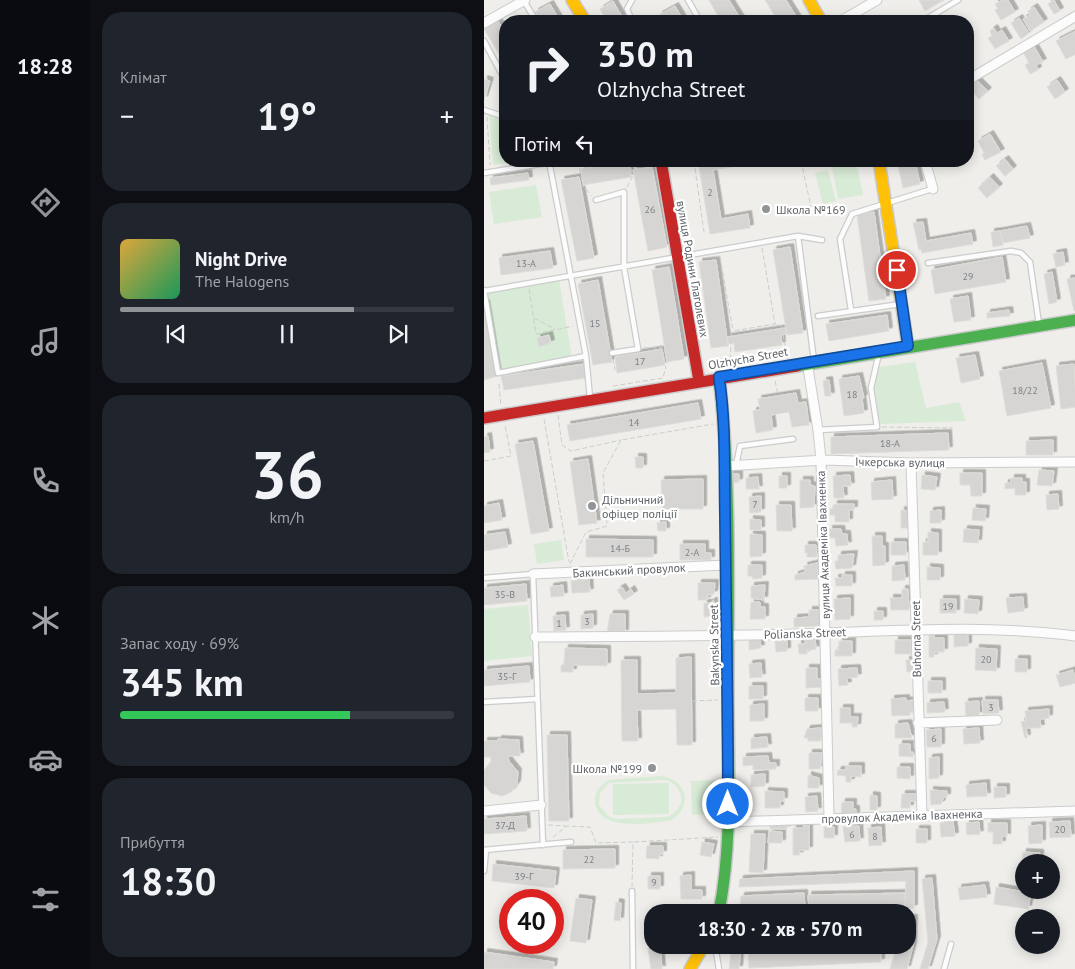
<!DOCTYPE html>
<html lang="uk">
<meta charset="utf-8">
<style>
body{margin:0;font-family:"PT Sans",sans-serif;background:#20242c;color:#f1f3f6;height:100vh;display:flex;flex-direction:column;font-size:19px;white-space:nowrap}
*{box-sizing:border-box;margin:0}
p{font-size:16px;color:#9ea1a6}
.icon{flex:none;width:28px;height:28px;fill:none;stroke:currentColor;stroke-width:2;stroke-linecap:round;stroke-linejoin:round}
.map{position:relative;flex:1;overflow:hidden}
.details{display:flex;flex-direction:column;gap:12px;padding:12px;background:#0d0f14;width:394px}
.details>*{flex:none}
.banner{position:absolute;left:15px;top:15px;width:475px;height:152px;border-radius:20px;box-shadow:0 2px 12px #0003;background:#171b24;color:#f1f3f6;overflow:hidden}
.controls{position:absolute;left:531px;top:854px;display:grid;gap:10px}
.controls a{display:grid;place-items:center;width:45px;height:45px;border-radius:50%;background:#171b24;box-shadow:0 2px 12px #0003;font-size:25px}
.speed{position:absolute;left:15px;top:889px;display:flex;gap:10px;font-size:25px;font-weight:700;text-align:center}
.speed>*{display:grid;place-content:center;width:65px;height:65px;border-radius:50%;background:#171b24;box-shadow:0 2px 12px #0003;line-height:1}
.speed .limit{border:8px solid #d22;background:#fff;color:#111}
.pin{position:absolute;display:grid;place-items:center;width:42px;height:42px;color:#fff;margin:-21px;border:2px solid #fff;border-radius:50%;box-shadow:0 1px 5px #0007}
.me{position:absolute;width:55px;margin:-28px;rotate:0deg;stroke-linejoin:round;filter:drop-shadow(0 0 4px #0008)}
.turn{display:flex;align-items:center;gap:18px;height:105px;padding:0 15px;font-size:22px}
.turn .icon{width:65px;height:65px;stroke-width:2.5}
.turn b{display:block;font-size:35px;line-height:42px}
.then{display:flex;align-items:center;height:48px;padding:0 15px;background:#0003;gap:10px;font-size:19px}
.big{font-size:38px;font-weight:700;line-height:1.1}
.details .tile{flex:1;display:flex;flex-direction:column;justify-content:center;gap:8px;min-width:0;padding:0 18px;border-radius:20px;background:#20242c}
.details .dial{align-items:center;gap:0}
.dial b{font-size:65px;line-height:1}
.song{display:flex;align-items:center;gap:15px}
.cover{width:60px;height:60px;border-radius:8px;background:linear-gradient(135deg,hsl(40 70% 55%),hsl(150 70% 35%))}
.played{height:5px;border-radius:2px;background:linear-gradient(90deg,#919496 70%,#363941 70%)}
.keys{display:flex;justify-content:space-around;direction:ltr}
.heat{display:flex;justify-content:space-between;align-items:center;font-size:28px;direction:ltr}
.charge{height:8px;border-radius:4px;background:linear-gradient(90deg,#34c759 69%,#363941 0)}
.trip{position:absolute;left:160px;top:904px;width:272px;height:50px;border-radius:20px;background:#171b24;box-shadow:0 2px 12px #0003;font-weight:700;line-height:50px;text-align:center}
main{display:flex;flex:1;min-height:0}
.tab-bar{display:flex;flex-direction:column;width:90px;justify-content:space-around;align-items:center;background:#090b0e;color:#9ea1a6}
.tab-bar .icon{width:35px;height:35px}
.tab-bar .on{color:#919496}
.tab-bar b{font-size:22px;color:#f1f3f6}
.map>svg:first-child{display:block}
.green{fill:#d8ebd6;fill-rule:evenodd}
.building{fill:#d6d5d3;stroke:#deddd9;filter:url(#shadow)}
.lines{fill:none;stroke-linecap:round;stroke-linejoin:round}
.lane-casing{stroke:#cbcccc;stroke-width:7}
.street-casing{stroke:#cbcccc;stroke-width:11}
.fast-casing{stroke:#cacacb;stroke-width:14}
.slow-casing{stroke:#cacacb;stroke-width:14}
.jam-casing{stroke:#cacacb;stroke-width:14}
.path{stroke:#cacfcc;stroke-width:1;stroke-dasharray:5 2.5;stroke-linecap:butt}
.lane{stroke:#fdfcfc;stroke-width:4.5}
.street{stroke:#fdfcfc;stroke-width:9}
.fast{stroke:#4caf50;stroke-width:11}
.slow{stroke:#ffc107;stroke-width:11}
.jam{stroke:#c62828;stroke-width:11}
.route-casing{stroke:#114b97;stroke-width:12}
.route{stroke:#1a73e8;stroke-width:9}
.poi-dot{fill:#919496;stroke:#fff;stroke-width:2}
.labels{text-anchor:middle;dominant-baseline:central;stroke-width:4.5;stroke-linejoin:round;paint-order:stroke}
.number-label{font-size:10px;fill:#7e8184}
.poi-label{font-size:12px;fill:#5f6368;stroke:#fff;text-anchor:start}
.street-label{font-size:12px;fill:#5f6368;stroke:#fff}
</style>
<main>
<nav class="tab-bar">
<b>18:28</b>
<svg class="icon on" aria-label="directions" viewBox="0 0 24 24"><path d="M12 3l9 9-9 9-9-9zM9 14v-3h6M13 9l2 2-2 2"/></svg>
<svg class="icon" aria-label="music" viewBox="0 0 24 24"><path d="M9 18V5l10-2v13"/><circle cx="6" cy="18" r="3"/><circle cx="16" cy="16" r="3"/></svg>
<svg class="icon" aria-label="phone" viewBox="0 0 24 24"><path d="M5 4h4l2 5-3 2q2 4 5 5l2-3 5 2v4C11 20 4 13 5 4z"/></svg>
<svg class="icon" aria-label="climate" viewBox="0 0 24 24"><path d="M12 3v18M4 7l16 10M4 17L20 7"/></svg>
<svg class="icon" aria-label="car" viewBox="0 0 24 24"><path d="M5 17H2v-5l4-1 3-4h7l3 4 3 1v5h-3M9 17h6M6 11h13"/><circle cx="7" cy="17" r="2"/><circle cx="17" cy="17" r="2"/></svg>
<svg class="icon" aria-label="filters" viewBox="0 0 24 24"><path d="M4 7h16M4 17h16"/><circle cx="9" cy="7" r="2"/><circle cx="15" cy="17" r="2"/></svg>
</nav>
<section class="details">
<div class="tile"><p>Клімат</p>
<div class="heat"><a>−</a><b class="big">19°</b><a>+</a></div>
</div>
<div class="tile">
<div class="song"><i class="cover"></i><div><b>Night Drive</b><p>The Halogens</p></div></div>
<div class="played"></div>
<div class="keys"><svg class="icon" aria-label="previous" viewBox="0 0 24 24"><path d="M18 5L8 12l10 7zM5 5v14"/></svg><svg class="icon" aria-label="pause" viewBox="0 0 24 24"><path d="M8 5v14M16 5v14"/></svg><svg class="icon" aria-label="next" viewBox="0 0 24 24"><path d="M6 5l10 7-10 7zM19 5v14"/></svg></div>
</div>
<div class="tile dial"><b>36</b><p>km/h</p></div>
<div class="tile"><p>Запас ходу · 69%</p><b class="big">345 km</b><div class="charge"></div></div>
<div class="tile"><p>Прибуття</p><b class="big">18:30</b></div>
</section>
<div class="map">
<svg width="592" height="969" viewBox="0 0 592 969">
<defs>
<filter id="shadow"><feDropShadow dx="3.5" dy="-3.5" stdDeviation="0" flood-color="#0004"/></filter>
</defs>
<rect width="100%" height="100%" fill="#efeeea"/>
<path class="green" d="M5 116 21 120V161H38L9 165Z
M347 161H372L379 195 354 199Z
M344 170 352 201 339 204 331 173Z
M52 185 58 217 10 224 5 192Z
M75 280 88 357 14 371 2 292Z
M431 362 442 408 475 402 482 421 396 424 390 387 395 367Z
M77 540 80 560 53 564 50 544Z
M44 605 48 656 0 661V609Z
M178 776C203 780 209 806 188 820 167 824 114 832 111 802 110 792 117 785 124 780ZM181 780C202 786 203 810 182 817L133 819 125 817 115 805 116 793 125 783Z
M230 780 231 814 208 815 207 781Z
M185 783V814L129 815V784Z"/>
<path class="building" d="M225 0H245L258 21H237Z
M281 0H302L315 21H294Z
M435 0H460L441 11Z
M519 0H524L531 12 517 20 511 10 514 9 511 4Z
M570 0 576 11 570 14 564 4Z
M129 1 134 10 141 21H123L116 9Z
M66 4 76 21H57L51 12Z
M191 6 200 21H179L175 15Z
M550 7 560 22 546 31 539 19 546 15 544 11Z
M535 18 545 33 537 39 527 23Z
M14 21 21 34V64L0 29Z
M510 28 513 33 518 30 525 41 511 49 504 38 508 36 506 31Z
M592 31V54L582 59 572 41Z
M550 46 559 62 552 65 554 70 546 74 541 65 545 63 539 52Z
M491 78 504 91 495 99 484 87Z
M0 79 6 81 0 100Z
M573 80 581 92 571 99 563 87Z
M506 134 517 152 501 160 498 155 500 153 494 141Z
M521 159 529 169 521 176 512 166Z
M145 161 147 177 99 185 97 169Z
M214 161H262L263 164 229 170 237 219 264 214 266 228 226 234Z
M413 161H431L436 184 419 188Z
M168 167 183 247 164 251 149 170Z
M44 173 45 180 7 185 6 178Z
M95 177 110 258 93 261 77 180Z
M506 177 515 187 503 198 494 188Z
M390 212 402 299 385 301 373 215Z
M439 222 442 241 487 233 489 244 438 253 437 249 435 250 429 223Z
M543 226 546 238 519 243 516 231Z
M516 231 519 245 509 247 507 232Z
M306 247 319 333 303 335 289 250Z
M66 251 69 268 17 275 15 258Z
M579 252 581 265 572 267 569 254Z
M518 257 522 282 451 294 447 270Z
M232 260 244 346 227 348 215 262Z
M185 267 200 359 183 362 168 270Z
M568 272 573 302 565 304 560 274Z
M592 278V310L590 311 583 279Z
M114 280 128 362 109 365 94 284Z
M484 296 487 320 470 322 466 299Z
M0 303H2L14 376 0 380Z
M525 310 526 316 503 318V313Z
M403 315 405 331 345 341 342 324Z
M301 328 303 334 297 335 298 345 251 352 250 343 244 344 243 337Z
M65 335 67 343 55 347 53 338Z
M178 349 181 365 133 373 131 357Z
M491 355 496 379 477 383 472 358Z
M558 363 567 408 523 416 515 371Z
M100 364 102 378 20 390 17 376Z
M590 364 592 407 577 409 572 366Z
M375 376 380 398H378L380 413 360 416 355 379Z
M345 380 347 396H341L339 381Z
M312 393 314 403 322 402 325 425 308 427 305 412 287 415 289 430 272 433 269 411 276 410 274 399Z
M214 403 217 419 86 441 83 425Z
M464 433 465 450 347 454V437Z
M4 436 6 452 0 453V437Z
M569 440V455H542V441Z
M49 441 65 531 47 534 31 444Z
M151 457H159V468H152Z
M104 459 113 523 95 525 86 462Z
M555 470 570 471 568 486 553 485Z
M476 473H498V496H487L486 485H476Z
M246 474H255V482L246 483Z
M366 475 367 486H359L360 498H350L349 476Z
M438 475 453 477 451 490 437 489Z
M295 476H303V488H295Z
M274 477 275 489H262V478Z
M527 478H538V482H542V495H531V488L521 489V483H527Z
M219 479V509H178L177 480Z
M316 480H326V485L331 486 330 507 316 508Z
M408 480 409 499 388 500 387 482Z
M574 494 575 509 563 510 562 495Z
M277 496V512L266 513 265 497Z
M15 503 18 520 0 523V506Z
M350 504H370V510H365V522H351V515H346V509L350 508Z
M292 505H307L308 531H293Z
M489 508 502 509 501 521 488 520Z
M417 510 426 511 425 528H417Z
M457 510V523H446V511Z
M266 519 277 520V530H266Z
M182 522V531H174L173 523Z
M345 529H357L358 534H363L364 545 352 546 351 538H346Z
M480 529 495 530 494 543 479 542Z
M21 532 24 547 0 551V535Z
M444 532 454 533V555H439V542H444Z
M266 534 278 535V556L266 557Z
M388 536H398V546H401V565L389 566Z
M102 539 169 540V557H102Z
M407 542H422V555H407Z
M196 544H221V553H227V560H196Z
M321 545H332L333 557H323V553H321Z
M370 554 368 568 352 569 351 561H354V555Z
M337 562V569H333L334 579 311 580V575L321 572 320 566Z
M264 565H278V578L269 579 268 576H264Z
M420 565 421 580 408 581V566Z
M443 567 456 568V580H443Z
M358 575H368V586H352L351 578H358Z
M105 579 106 592 88 593 87 581Z
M214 583H231L230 594 223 595V600H214Z
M42 584 43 601 0 605V588Z
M79 585 80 596 67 597 66 587Z
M281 585 280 600 267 598V586Z
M138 587 142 593 147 589 150 594 140 600 133 590Z
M418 589H424L425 610H407L406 598H418Z
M539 597 540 611 524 613 522 598Z
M366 598V619L351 620 350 599Z
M456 599H472V613H456Z
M481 599 495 600 494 614 480 613Z
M228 601H230V616L220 617V603H227Z
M267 602H276V607H281V619H266Z
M325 610H336V626L310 627V618L325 617Z
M390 611H399V620H390Z
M109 614V628L97 629V615Z
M126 614H141V633H123Z
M81 615 82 630 70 631 69 616Z
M445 634H450V638H460V652H450V657H445Z
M470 634H484V646L470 647Z
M331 637 332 649 323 650V654H315L314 644H321V639Z
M276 639 277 648 265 650V640Z
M411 640H427V654H411Z
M291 641H303V651L292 652Z
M355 641H368V656H351V650H355Z
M81 648 123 649V666L89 665V672H77V665H80Z
M492 648 513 649 512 671 491 670Z
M207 657 208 745H193L192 709 153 710 154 741H138L137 660H153V694L192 693V658Z
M531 659H543V672H531Z
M422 660H429V672H423Z
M277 663 278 677 266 678 265 664Z
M45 666 46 682 0 686V670Z
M322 668H333V679H338V687L322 688Z
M373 668 374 677 363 678 364 685 355 686 354 669Z
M589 670 592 683 576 687 572 675Z
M444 681H458V693H444Z
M265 686H279V699H265Z
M321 698H334V711H321Z
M422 698V701L430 700V711L426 712V715L408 716 407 699Z
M498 700H514L515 713 499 714Z
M495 701V715L482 716 481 702Z
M460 702 461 712 443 713V703Z
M280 704V721H266V705Z
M356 708H366V717H374L373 727H368V723H356Z
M565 709V718L556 719 557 728H542L543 738H541L537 722 542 721 541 711Z
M424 723 428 738H411V724Z
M337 728V741H324V738H320L323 729Z
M495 728 496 743 480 744 479 729Z
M457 729V747H443L442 730Z
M63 735H83L85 821H65Z
M283 737 284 747 267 749V738Z
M14 739 35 740 36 756H24L25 761 34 772 33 784 27 792 18 796 7 793 0 785V770L7 762V757H0V741H14Z
M415 744H426V752H429V757L415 756Z
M325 753H338L336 769H325Z
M284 756 285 763H292V769L269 770V765L259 766V757Z
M455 757V778L445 779V758Z
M362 766H377V777L367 776V782H362V776L353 775 354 770H362Z
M413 767H426V779L413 778Z
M281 774V786L267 787V775Z
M324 775 335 778V788H324Z
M502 783 503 796 483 797 482 785Z
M510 787H522V797L510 798Z
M446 790 463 791V797H460L457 804 447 805Z
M281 791 300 792V801H296V808H281Z
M418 794H432V801H426V808H417Z
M386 795 393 796V810H386Z
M333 796 334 811 322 812 321 797Z
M358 802H369V809H372V816H357Z
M42 816 43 831 0 834V819Z
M469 821 471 836 457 837 456 823Z
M586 821 587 837 566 838 565 822Z
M495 822 496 834 483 835 482 823Z
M504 823H523V837L518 836V844H509V832H504Z
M286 824H303V829H286Z
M319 824H325V850H315L316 855H309V828H320Z
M558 825V843L545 844 544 826Z
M375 826 376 841 361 842 359 827Z
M340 827H350V838H340Z
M397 827 398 845 385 846 384 828Z
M432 829H443V843H432Z
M285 831 298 832V843H284Z
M267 834H281L279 873 265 872Z
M218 842 230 844 227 857 216 855Z
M163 846H179V854H175V859L162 858Z
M131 849V868L79 869V850Z
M539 852 556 853V862H540V866H538Z
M9 864 72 871 70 888 8 881Z
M430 871V908L421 909 422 881 255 887 256 879Z
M207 875V890H218V899H197L196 876Z
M164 876H176V889H164Z
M448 878 453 939 444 969H436L444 942 438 879Z
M501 885 503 897 476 900 474 888Z
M512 887 547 893 544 909 510 904Z
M320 893 321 909 256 912 257 896Z
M421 893V909L325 910 324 895Z
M92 898 108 900 102 943 86 941Z
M132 902 137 903 136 921 130 920Z
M424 918H430L429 946 423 969H406L413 945H424Z
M248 945H257L255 969H245Z
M176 947 178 969H167L164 948Z
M397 947V962L265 968 264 951Z
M0 952 70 962 69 969H0Z"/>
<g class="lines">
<defs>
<path id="lane" d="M204 0 216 21
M40 1 52 21
M444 18 474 0
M148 21 143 9 148 0
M0 41 21 80
M0 110 21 117
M65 161 102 356 106 398
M0 173 75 161
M112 200 140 192V267L154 349 128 353
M314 236 330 361
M444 263 527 251 537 253 546 262 555 324
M0 290 14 373 102 356
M0 291 314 236 338 240
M367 310 356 239 368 214 448 189
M334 316 417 304
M334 430 393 427 387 388 395 353
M252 465 256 446 309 439
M0 578 49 574 59 845
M0 702 53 699
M0 850 87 842
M0 871 2 850
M148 891 149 969
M231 945 235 969
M460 969 467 944"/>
<path id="street" d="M357 21 393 0
M0 23 41 0
M484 80 592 16
M441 161 449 189
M323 362 334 430 337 460 345 818
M427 463 438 815
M241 466 340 460 427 463 592 462
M49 574 242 565
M51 637C148 636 245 637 342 633 425 630 508 625 592 636
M434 723 513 720
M0 811 57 805
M244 822 592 811"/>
<path id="fast" d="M313 366 592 320
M235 377C247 479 244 589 244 692 244 765 249 840 235 912"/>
<path id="slow" d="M88 0 101 21
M325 0 337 21
M395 161 424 346
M206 969 220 945"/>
<path id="jam" d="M177 161 215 381
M0 418 313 366"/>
</defs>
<use href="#lane" class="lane-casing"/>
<use href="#street" class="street-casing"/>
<use href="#fast" class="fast-casing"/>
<use href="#slow" class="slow-casing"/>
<use href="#jam" class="jam-casing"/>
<path class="path" d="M3 117 6 165
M94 161 99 186 108 196
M210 161 220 232
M317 161 327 207
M143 187 148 178 147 161
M278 248 291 324
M236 257 249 331
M45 289 52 334 89 326
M50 318 71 329
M299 335 304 359
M246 336 249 331 291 324 296 325 298 328
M160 348 179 347
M129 359 131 370
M246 367 247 343
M291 381 294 395
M15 384 17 406
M129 386 179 378 182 366
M74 415 78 445 87 451 137 440
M60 419 85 562
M398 427 469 428
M0 461 27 456 21 425
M86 564 102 532 123 526 119 473 137 440 229 424
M208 701 234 700
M64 825 82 826
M69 837 83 826 106 827 112 843 149 842 148 886
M150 842 234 837"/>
<use href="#lane" class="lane"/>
<use href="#street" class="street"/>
<use href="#fast" class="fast"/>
<use href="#slow" class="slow"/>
<use href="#jam" class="jam"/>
</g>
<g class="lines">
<defs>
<path id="route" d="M244 804C244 707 242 611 241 514 240 468 242 423 235 377L424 346 413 270"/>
</defs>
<use href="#route" class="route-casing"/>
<use href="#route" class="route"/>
</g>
<g class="poi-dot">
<circle cx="282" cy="209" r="5"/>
<circle cx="108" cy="506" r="5"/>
<circle cx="168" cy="768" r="5"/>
</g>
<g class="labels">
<g class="number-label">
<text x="226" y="192">2</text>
<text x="166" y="209">26</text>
<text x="42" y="263">13-А</text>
<text x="484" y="276">29</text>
<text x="111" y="323">15</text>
<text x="156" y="361">17</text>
<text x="541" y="390">18/22</text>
<text x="368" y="394">18</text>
<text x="150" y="422">14</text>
<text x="406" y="443">18-А</text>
<text x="271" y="504">7</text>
<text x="136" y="548">14-Б</text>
<text x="208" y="552">2-А</text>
<text x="21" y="594">35-В</text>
<text x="464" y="606">19</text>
<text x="103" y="621">3</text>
<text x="75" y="623">1</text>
<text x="502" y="659">20</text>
<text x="23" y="676">35-Г</text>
<text x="507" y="707">3</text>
<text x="450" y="738">6</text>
<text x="21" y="825">37-Д</text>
<text x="576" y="829">20</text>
<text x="368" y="834">6</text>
<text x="391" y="836">8</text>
<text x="105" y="859">22</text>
<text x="40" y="876">39-Г</text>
<text x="170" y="882">9</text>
</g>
<g class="poi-label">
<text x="292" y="209">Школа №169</text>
<text x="118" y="499">Дільничний<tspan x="118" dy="14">офіцер поліції</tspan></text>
<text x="158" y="768" text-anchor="end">Школа №199</text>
</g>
<g class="street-label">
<text transform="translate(209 269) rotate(80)">вулиця Родини Глаголєвих</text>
<text transform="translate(264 358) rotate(-10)">Olzhycha Street</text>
<text transform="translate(416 462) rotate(1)">Ічкерська вулиця</text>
<text transform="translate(339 545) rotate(-92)">вулиця Академіка Івахненка</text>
<text transform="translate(145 570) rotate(-3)">Бакинський провулок</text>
<text transform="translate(321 633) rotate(-2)">Polianska Street</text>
<text transform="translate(432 639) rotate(-91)">Buhorna Street</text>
<text transform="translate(230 645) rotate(-91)">Bakynska Street</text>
<text transform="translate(418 816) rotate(-2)">провулок Академіка Івахненка</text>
</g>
</g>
</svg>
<div class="controls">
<a>+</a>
<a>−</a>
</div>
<div class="speed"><div class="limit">40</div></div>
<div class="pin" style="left:413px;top:270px;background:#d93025"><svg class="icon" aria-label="arrive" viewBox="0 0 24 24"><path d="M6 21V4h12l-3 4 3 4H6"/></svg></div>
<svg class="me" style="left:244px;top:804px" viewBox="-20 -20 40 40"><circle r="17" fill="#1a73e8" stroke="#fff" stroke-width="3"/><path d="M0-11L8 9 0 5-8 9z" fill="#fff"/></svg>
<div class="trip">18:30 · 2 хв · 570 m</div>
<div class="banner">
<div class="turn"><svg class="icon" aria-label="right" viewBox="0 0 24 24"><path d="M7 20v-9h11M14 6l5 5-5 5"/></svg><div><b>350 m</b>Olzhycha Street</div></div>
<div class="then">Потім<svg class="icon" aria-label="left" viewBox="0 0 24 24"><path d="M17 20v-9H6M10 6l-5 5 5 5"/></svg></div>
</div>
</div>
</main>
